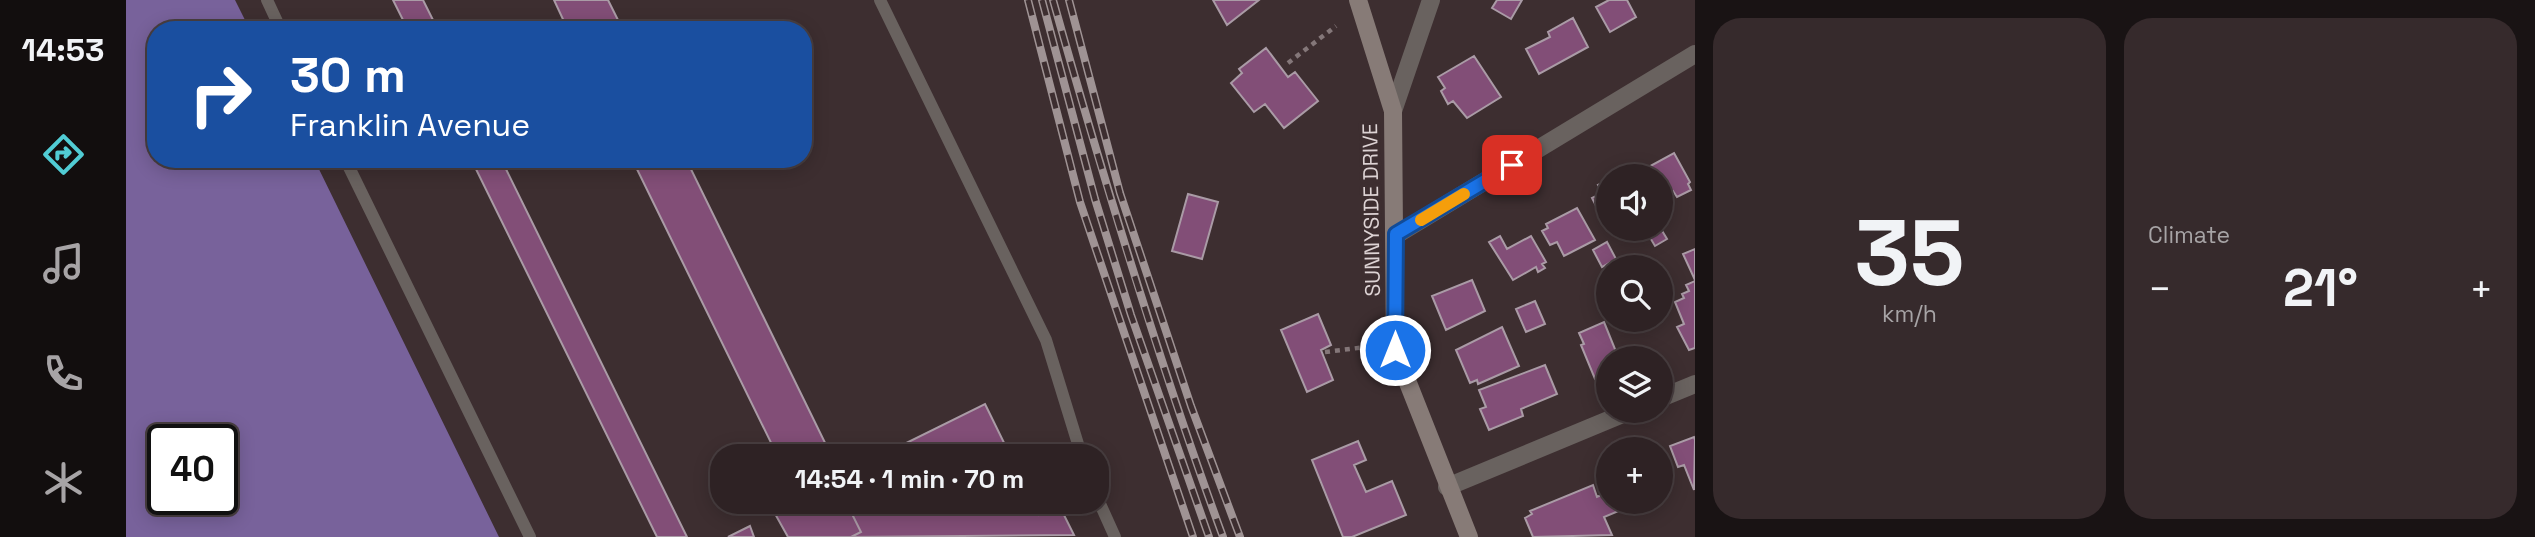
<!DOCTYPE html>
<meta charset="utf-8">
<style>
body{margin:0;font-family:"Space Grotesk",sans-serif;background:#362a2c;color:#f1f3f6;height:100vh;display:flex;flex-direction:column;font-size:26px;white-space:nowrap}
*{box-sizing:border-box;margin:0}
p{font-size:23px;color:#a7a4a6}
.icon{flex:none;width:38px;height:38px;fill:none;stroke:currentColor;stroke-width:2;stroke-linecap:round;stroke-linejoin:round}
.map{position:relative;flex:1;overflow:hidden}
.details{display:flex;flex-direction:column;gap:18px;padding:18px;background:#191314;width:840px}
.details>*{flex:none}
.banner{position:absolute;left:21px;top:21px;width:665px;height:147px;border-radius:28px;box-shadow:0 4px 18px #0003,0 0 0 2px #493f41;background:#1a4fa0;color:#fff;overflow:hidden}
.fabs{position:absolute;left:1470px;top:164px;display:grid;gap:14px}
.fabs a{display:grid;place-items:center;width:77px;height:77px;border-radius:50%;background:#2e2224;box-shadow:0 4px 18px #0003,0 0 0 2px #493f41;font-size:35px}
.speed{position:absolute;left:21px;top:424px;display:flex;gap:14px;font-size:35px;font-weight:700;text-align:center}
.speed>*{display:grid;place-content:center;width:91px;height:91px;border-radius:50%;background:#2e2224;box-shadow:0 4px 18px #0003,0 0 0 2px #493f41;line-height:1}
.speed .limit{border:4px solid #111;border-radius:10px;background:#fff;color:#111}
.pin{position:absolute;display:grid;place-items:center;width:60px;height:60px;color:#fff;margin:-30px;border-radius:14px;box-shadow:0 4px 10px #0006}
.me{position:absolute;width:77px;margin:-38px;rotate:0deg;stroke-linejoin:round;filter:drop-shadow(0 0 5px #0008)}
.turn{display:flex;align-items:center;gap:24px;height:147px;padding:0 28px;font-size:32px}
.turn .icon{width:91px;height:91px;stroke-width:2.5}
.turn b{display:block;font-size:49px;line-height:60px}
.big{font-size:52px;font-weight:600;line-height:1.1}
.details .card{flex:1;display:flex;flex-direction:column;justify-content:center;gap:10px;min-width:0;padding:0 24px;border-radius:28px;background:#362a2c}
.details .dial{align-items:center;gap:0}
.dial b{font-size:91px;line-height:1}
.heat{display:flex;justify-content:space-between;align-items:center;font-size:38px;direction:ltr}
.details .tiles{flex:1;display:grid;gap:18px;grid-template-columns:repeat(2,1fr)}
.trip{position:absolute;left:584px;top:444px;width:399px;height:70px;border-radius:28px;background:#2e2224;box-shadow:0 4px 18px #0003,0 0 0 2px #493f41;font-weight:600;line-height:70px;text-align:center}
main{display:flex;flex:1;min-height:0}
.dock{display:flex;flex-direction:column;width:126px;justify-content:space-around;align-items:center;background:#120e0e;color:#a7a4a6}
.dock .icon{width:49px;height:49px}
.dock .selected{color:#51ccd4}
.dock b{font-size:32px;color:#f1f3f6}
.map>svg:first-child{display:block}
.water{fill:#78629b;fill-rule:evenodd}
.building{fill:#824e77;stroke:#aa9ba6;stroke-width:2}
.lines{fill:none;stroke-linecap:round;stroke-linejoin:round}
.path{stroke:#847779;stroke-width:4.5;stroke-dasharray:5 5;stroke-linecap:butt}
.lane{stroke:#69625f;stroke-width:12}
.street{stroke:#69625f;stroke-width:18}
.secondary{stroke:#877b77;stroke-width:18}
.rail-casing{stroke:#9f9394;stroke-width:8}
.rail{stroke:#3d2e30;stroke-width:5;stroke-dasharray:16;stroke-linecap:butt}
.route-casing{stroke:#114b97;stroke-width:18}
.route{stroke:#1a73e8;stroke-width:12}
.slow{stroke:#f59e0b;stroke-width:12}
.labels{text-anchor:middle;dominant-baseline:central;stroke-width:7;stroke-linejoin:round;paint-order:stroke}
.street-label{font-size:21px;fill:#ddd3d4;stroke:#3d2e30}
</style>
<main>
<nav class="dock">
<b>14:53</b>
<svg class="icon selected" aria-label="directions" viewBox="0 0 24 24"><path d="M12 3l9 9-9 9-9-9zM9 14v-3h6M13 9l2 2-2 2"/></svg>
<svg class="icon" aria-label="music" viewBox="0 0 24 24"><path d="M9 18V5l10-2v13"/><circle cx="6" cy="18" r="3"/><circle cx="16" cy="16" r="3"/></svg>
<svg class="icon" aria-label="phone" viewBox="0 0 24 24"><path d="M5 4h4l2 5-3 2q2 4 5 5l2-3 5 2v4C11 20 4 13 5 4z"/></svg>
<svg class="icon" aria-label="climate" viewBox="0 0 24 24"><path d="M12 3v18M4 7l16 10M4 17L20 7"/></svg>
</nav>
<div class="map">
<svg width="1569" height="537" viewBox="0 0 1569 537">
<rect width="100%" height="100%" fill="#3d2e30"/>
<path class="water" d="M0 0H109L124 30H30V159H188L373 537H0ZM37 439H96V499H37Z"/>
<path class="building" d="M267 0H297L312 30H282Z
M428 0H482L497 30H442Z
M1087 0H1133L1101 25Z
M1371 0H1396L1385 19 1366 8Z
M1483 0H1501L1510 17 1484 32 1470 7Z
M1447 18 1462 47 1413 74 1400 49 1424 37 1422 32Z
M1140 48 1162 77 1169 72 1192 101 1158 128 1139 104 1128 112 1105 83 1116 73 1113 69Z
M1348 56 1375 97 1341 118 1327 101 1322 104 1315 91 1319 88 1312 77Z
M1548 153 1564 182 1562 184 1565 190 1551 197 1547 191 1535 198V177H1520L1517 170Z
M345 159H375L561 537H531Z
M506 159H560L706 457H652Z
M1482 180V229H1487L1483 231 1466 198 1477 193 1472 185Z
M1062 194 1092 202 1076 259 1046 251Z
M1451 208 1469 240 1438 256 1431 242 1424 245 1416 231 1422 228 1420 224Z
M1519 229H1535L1541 239 1529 246Z
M1374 236 1381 249 1405 236 1420 262 1416 264 1419 268 1412 272 1410 267 1387 280 1363 242Z
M1481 242 1490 259 1476 267 1467 250Z
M1569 249V280L1557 254Z
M1346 280 1359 311 1320 330 1306 296Z
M1569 281V348L1563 350 1551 327 1558 324 1549 302 1558 298 1556 294 1563 291 1560 285Z
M1409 301 1419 324 1400 332 1390 309Z
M1192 314 1205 345 1195 350 1207 380 1181 392 1155 330Z
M1478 322 1493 359H1482V373L1469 379 1455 345 1458 344 1453 333Z
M1376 327 1393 366 1352 384 1351 380 1344 383 1330 350Z
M1419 365 1431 394 1395 409 1397 416 1363 430 1354 409 1360 407 1353 390Z
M859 404 885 457H752Z
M1568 437 1569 440 1568 490 1558 465 1552 467 1544 446Z
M1232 441 1240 460 1228 465 1240 492 1266 481 1280 515 1226 537H1217L1186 460Z
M1467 485 1471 497 1482 492V502H1492L1495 510 1478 517 1486 535 1407 537 1399 518 1406 514 1404 511Z
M668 502H720L735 532 725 537H662L648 512Z
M720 502H907L913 515 933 505 948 535 725 537 735 532Z
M624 526 628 537H602Z"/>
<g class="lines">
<path class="path" d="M1162 63 1210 26
M1199 352 1240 347"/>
<path class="lane" d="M141 0 155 30
M754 0 920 340 956 457
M219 159 404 537
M971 497 989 537"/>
<path class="street" d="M1267 111 1305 0
M1270 235 1569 54
M1535 398 1569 384
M1321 487 1504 411"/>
<path class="secondary" d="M1232 0 1267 111 1269 350 1343 537"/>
<defs>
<path id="rail" d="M902 0 954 202 1067 537
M916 0 969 199 1005 315 1083 537
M927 0C978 181 1032 360 1097 537
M943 0 994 193 1065 406 1114 537"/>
</defs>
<use href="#rail" class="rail-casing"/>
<use href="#rail" class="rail"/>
</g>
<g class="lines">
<defs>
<path id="route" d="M1269 350 1270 234 1386 165"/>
</defs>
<use href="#route" class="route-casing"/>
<use href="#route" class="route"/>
<path class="slow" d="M1295 220 1338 194"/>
</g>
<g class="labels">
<g class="street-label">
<text transform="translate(1245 210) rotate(-91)">SUNNYSIDE DRIVE</text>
</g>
</g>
</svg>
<div class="fabs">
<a><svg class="icon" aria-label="sound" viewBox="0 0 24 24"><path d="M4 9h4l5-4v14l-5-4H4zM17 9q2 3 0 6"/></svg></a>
<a><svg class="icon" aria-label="search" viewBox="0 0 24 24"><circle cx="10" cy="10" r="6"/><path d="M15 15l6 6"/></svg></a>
<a><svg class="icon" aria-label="layers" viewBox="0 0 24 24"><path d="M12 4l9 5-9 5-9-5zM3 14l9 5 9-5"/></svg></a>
<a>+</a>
</div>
<div class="speed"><div class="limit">40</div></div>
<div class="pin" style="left:1386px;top:165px;background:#d93025"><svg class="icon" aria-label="arrive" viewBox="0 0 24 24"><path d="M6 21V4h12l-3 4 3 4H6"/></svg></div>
<svg class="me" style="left:1269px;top:350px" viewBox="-20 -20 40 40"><circle r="17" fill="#1a73e8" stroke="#fff" stroke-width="3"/><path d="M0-11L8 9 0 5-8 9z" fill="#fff"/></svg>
<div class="trip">14:54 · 1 min · 70 m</div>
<div class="banner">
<div class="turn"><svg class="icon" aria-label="right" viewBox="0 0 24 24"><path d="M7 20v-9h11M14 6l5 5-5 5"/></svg><div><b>30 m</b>Franklin Avenue</div></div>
</div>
</div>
<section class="details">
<div class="tiles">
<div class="card dial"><b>35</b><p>km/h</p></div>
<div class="card"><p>Climate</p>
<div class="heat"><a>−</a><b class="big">21°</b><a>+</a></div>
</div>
</div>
</section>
</main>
